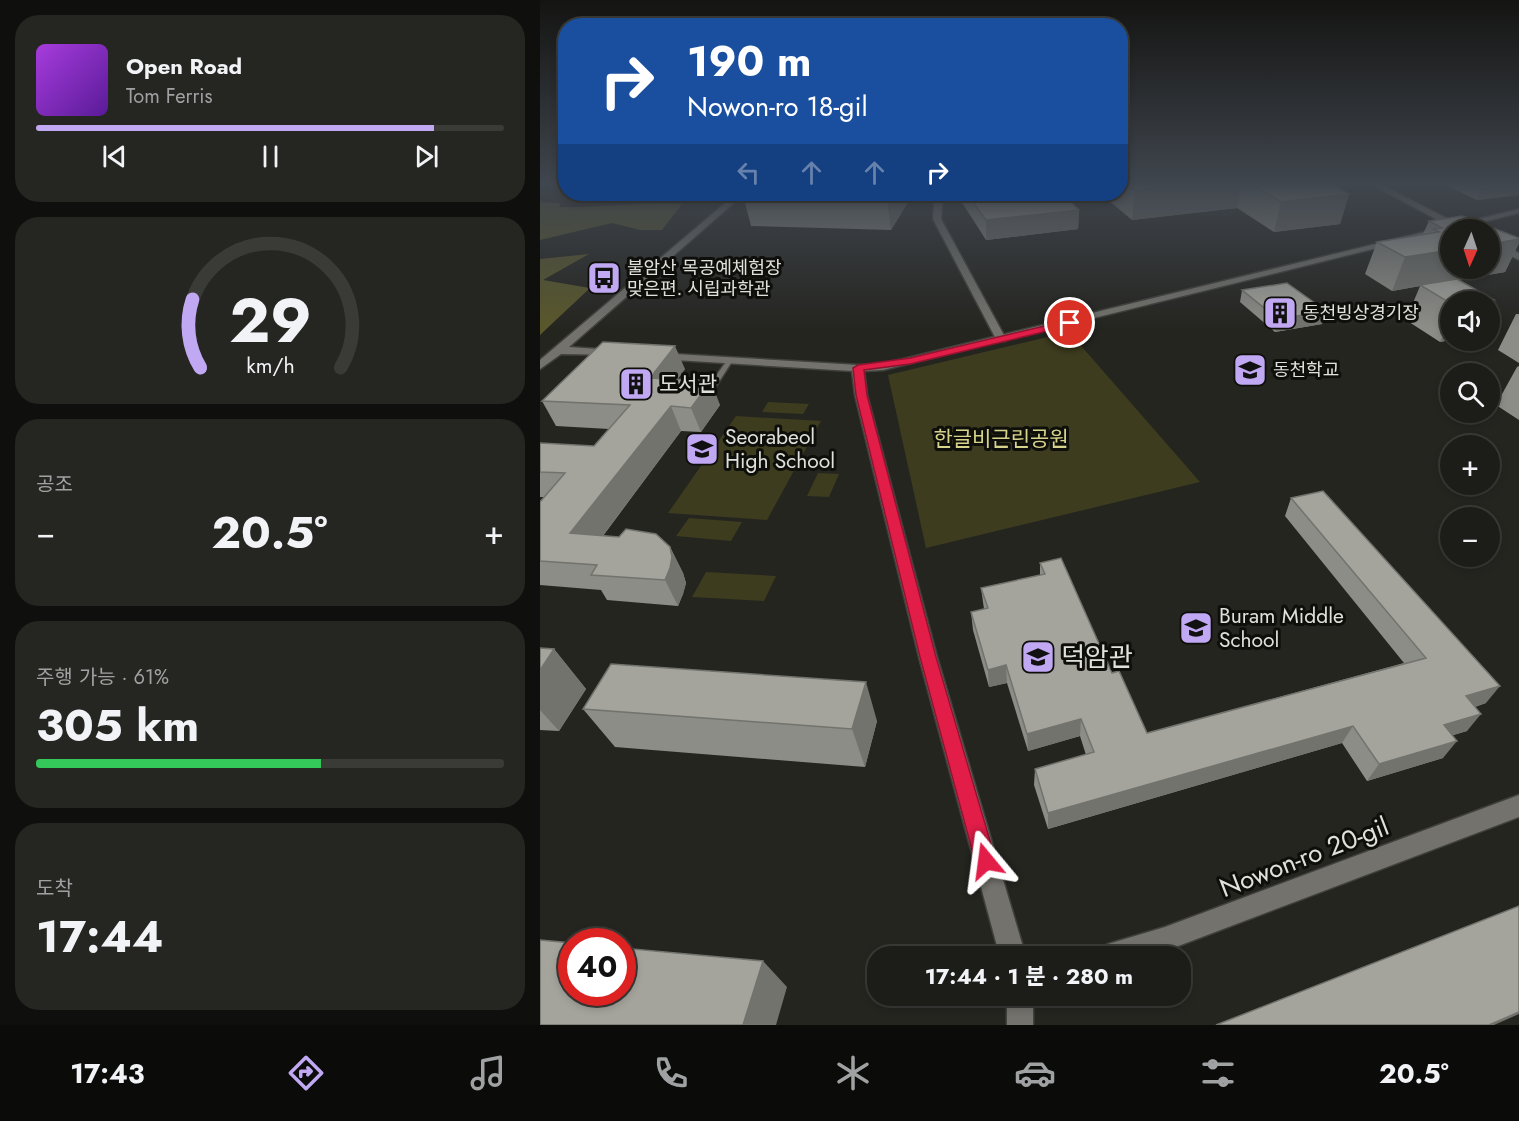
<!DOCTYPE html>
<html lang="ko">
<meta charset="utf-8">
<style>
body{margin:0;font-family:Jost,"Noto Sans KR",sans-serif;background:#252521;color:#f1f3f6;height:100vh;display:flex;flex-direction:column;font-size:22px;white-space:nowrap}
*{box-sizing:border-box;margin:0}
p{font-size:20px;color:#a0a1a2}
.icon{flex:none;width:33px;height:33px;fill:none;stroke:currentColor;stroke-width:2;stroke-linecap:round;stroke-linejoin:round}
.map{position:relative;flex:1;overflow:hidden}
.details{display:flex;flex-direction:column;gap:15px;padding:15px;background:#0f0f0d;width:540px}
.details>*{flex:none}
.banner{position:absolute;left:18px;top:18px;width:570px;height:183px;border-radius:24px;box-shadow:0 3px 9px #0003,0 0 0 2px #3a3a37;background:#1a4fa0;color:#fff;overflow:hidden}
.needle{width:39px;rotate:183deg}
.controls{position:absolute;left:900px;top:219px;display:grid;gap:12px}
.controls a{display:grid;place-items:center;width:60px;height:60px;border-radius:50%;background:#1c1c18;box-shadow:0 3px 9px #0003,0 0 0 2px #3a3a37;font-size:30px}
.speed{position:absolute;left:18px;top:928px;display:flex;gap:12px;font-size:30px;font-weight:700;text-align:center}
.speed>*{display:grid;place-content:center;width:78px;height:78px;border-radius:50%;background:#1c1c18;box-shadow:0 3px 9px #0003,0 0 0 2px #3a3a37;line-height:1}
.speed .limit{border:9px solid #d22;background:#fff;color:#111}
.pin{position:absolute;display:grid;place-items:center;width:51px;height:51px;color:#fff;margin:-26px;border:3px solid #fff;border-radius:50%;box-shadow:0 2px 6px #0007}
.me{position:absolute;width:66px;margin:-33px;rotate:344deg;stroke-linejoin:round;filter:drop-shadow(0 0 4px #0008)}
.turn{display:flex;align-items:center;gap:21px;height:126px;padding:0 30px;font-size:27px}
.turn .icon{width:78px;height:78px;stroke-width:2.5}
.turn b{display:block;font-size:42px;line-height:51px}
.lanes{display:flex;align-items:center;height:57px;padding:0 30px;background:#0003;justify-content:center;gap:30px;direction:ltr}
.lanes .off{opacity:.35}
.big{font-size:45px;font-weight:700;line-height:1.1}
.details .card{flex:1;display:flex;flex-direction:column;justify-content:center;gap:9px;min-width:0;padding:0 21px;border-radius:24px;background:#252521}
.details .dial{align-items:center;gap:0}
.dial svg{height:156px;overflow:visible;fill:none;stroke:#3a3a37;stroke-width:7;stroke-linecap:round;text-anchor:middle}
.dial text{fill:#f1f3f6;stroke:none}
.song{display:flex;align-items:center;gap:18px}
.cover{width:72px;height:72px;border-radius:9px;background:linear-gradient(135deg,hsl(280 70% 55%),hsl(270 70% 35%))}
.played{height:6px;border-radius:3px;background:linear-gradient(90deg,#c0a8f3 85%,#3a3a37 85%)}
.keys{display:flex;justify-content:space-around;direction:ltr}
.heat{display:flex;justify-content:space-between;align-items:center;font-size:33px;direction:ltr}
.charge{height:9px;border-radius:4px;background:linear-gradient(90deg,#34c759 61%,#3a3a37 0)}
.trip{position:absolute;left:327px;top:946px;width:324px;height:60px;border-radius:24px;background:#1c1c18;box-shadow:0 3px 9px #0003,0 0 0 2px #3a3a37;font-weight:700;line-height:60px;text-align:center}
.tabs{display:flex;height:96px;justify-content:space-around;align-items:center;background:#0b0b0a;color:#a0a1a2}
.tabs .icon{width:42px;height:42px}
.tabs .current{color:#c0a8f3}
.tabs b{font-size:27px;color:#f1f3f6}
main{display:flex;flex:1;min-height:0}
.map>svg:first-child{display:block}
.green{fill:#3d3c1f}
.forest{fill:#59572b}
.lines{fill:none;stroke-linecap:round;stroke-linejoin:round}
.lane-casing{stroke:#40403c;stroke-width:3}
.street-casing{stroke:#40403c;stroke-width:3}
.secondary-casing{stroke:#40403c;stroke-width:3}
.lane{fill:#73726c;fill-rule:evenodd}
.street{fill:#73726c;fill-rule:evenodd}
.secondary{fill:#73726c;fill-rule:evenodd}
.wall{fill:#8d8d87}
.shaded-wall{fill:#73736e}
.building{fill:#a4a49d;stroke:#73736e;stroke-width:1.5}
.route{fill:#e11d48;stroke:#92132f;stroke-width:1.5}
.labels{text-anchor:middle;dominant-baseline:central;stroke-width:6;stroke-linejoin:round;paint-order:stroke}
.far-poi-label{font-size:18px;fill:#e0e0dc;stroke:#0e0e0b;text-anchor:start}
.poi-label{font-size:21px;fill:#e0e0dc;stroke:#0e0e0b;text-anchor:start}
.park-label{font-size:21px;fill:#d6d38a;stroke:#0e0e0b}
.near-poi-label{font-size:26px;fill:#e0e0dc;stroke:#0e0e0b;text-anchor:start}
.near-street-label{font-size:26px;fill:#e0e0dc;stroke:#0e0e0b}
</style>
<main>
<section class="details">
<div class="card">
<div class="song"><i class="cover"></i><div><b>Open Road</b><p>Tom Ferris</p></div></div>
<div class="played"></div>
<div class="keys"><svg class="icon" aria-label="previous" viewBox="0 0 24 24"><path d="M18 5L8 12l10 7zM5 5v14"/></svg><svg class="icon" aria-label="pause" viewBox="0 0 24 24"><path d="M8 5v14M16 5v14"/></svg><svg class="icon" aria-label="next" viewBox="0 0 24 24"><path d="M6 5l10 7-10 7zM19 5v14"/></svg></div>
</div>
<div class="card dial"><svg viewBox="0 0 100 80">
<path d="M14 69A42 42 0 1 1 86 69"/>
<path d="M14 69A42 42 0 0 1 10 34" stroke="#c0a8f3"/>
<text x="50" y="56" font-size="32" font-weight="700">29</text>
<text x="50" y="72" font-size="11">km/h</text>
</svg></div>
<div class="card"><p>공조</p>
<div class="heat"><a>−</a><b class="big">20.5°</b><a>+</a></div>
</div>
<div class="card"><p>주행 가능 · 61%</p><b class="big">305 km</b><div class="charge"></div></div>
<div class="card"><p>도착</p><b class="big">17:44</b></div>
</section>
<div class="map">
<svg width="979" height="1025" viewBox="0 0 979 1025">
<rect width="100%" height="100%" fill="#252520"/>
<path class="green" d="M529 332 660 482 386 548 348 375Z
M228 402 269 404 263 414 222 412Z
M196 416 281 421 227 520 128 513Z
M278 473 299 474 289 497 267 496Z
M149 518 202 522 191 541 136 536Z
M166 572 236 576 224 601 152 597Z"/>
<path class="forest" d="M0 202 21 203 19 207C60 208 100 202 142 204L122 230H100L72 223 0 240Z
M49 254 3 280 50 288 0 335V259Z"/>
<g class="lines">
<defs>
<path id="lane" d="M190 358 193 360 171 394 170 396H164L163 394 188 359Z"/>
<path id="street" d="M395 194H403L401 219 466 339 465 341 456 339 393 219Z"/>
<path id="secondary" d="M830 184H840L918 224 979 209V213L924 227 923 230H910L343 370 324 371 327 395 397 657 486 957H460L379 657 315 395 312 371 119 359 113 356 119 353 318 365 343 364 909 226Z
M196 194H204L29 347 74 350 80 353 78 355 21 354 0 369V360Z
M950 239 979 253V260L950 245Z
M979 795V817L625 951 608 957H555L559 948 568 944 625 927Z
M467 996H493V1025H467Z"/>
</defs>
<use href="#lane" class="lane-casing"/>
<use href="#street" class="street-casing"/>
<use href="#secondary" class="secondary-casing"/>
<use href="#lane" class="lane"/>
<use href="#street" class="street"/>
<use href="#secondary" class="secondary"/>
</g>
<path class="wall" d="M580 184H792L809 194 800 224 734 232 697 208 592 220 561 194H580Z
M903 184H979V195L937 200Z
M205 194H373L351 230 211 226 203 195Z
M420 194H523L539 210 538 229 446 240 421 201Z
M889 221 979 238V243L965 272 918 280 910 302V340L900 342 866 320 880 286 852 291 825 274 837 242 883 234Z
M702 290 786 311 782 324 735 332 700 302Z
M976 314H979V363L958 350Z
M979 366V420L956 405 977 367Z
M145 369 137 380 180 405 161 432 141 431 63 536 130 547 143 573 146 583 143 594 138 606 67 600 61 590 0 585V502L4 497H0V443L54 446 69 429 16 426 2 401Z
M751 498 946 703 935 707 927 731 913 735 903 758 827 781 802 743 508 829 494 785 495 769 546 755 540 736 488 751 467 683 449 687 433 630 431 612 444 609 441 588 500 575V563L572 673 607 733 864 663 745 516Z
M0 648 14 649 46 689 19 731 0 730Z
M43 709 337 721 325 767 75 747Z"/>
<path class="shaded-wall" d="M650 184H702L697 208 592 220 595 190Z
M979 185V195L937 200 941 189Z
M351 194H373L351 230 347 200Z
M809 194 800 224 734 232 741 202Z
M539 210 538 229 446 240V220Z
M979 239V243L965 272 881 286 880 285V286L852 291 865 257 910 250V268H950V244Z
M954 300 950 310V302H944Z
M786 311 782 324 735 332 738 319Z
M910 320V340L900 342Z
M135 346 145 369 120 403 110 378Z
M171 381 180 405 161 432 151 408Z
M131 406 141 431 46 558 30 533Z
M130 547 143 573 146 583 143 594 138 606 125 580Z
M14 649 46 689 19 731 0 710V670Z
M466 665 467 683 449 687 448 670Z
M326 682 337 721 325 767 312 729Z
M960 686 946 703 912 714 926 696Z
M941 714 927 731 891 742 904 725Z
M541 719 540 736 488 751 487 734Z
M813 726 802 743 508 829V813Z
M917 741 903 758 827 781 839 764Z
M223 961 247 987 236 1025H203Z
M979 1012V1014L954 1025H949Z"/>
<path class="building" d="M587 184H650L595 190Z
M712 184H792L809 194 741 202Z
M930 184H979V185L941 189Z
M205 194H351L347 200 203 195Z
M427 194H523L539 210 446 220Z
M922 216 979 238V239L950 244V230H910V250L865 257 837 242 899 232 893 229 902 228 889 221Z
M917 279 954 300 944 302H910V303L880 285Z
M747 283 786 311 738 319 702 290Z
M63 342 135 346 110 378 171 381 151 408 131 406 30 533 79 537 86 529 116 534 130 547 132 557 130 568 125 580 51 575 57 565 0 561V502L25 473 0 472V443L54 446 90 405 2 401Z
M783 491 960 686 926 696 941 714 904 725 917 741 839 764 813 726 508 813 495 769 554 752 541 719 487 734 466 665 448 670 431 612 448 608 441 588 505 574 500 563 521 558 572 673 579 671 607 733 886 658 751 498Z
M0 648 14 649 0 670Z
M71 664 326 682 312 729 43 709Z
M979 906V1012L949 1025H676Z
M0 940 32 943V993H82V948L223 961 203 1025H0Z"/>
<linearGradient id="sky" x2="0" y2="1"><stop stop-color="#141412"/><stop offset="0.56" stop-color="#40464e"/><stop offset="1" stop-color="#40464e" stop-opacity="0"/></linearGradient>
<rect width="979" height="328" fill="url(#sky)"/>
<path class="route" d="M530 320 533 321V325L370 364 324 370 327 395 396 657 456 861 453 868 446 872 438 868 435 861 380 657 316 395 313 368 318 365 370 358Z"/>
<defs>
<symbol id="bus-square" viewBox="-11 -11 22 22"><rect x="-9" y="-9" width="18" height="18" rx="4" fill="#c0a8f3" stroke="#0e0e0b"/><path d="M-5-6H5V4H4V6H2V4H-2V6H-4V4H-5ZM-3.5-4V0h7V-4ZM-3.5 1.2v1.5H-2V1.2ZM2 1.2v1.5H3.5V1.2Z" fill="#111"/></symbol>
<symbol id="building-square" viewBox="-11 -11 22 22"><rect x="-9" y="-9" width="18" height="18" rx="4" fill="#c0a8f3" stroke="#0e0e0b"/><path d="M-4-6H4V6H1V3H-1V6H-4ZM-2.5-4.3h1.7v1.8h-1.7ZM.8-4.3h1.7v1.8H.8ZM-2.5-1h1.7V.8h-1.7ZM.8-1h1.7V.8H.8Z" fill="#111"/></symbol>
<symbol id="school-square" viewBox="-11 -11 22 22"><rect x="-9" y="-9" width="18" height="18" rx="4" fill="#c0a8f3" stroke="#0e0e0b"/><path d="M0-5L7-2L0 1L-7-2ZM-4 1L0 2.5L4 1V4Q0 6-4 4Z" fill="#111"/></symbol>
</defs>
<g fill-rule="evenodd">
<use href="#bus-square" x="45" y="259" width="38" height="38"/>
<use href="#building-square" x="721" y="294" width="38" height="38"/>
<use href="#school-square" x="691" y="351" width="38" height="38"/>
<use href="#building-square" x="77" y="365" width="38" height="38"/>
<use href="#school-square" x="143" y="430" width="38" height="38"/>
<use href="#school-square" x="637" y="609" width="38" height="38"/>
<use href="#school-square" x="479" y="638" width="38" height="38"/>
</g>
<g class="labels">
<g class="far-poi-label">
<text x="87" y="268">불암산 목공예체험장<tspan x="87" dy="21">맞은편. 시립과학관</tspan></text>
<text x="763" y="313">동천빙상경기장</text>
<text x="733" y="370">동천학교</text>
</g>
<g class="poi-label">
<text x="119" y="384">도서관</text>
<text x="185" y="437">Seorabeol<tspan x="185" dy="24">High School</tspan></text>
<text x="679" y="616">Buram Middle<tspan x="679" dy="24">School</tspan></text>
</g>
<g class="park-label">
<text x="461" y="439">한글비근린공원</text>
</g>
<g class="near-poi-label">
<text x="521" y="657">덕암관</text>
</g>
<g class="near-street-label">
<text transform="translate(764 857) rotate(-21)">Nowon-ro 20-gil</text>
</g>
</g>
</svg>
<div class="controls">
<a><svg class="needle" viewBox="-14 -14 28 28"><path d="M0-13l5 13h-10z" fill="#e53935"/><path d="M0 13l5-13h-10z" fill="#a0a1a2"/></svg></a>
<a><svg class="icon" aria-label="sound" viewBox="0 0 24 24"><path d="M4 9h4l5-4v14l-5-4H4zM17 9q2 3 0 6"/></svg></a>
<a><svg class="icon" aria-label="search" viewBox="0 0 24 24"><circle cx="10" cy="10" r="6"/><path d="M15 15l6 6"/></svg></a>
<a>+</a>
<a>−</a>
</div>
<div class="speed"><div class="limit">40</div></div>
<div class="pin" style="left:530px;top:323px;background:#d93025"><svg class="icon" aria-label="arrive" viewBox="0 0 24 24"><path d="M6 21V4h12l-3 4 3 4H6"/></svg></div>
<svg class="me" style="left:446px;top:861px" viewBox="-20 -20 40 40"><path d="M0-17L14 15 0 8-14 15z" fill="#e11d48" stroke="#fff" stroke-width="4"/></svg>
<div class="trip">17:44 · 1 분 · 280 m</div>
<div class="banner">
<div class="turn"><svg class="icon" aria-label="right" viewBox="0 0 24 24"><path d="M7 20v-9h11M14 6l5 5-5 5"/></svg><div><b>190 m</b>Nowon-ro 18-gil</div></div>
<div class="lanes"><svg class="icon off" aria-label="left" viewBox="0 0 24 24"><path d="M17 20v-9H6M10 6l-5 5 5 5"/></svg><svg class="icon off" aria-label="ahead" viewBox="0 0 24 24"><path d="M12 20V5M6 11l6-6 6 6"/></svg><svg class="icon off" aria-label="ahead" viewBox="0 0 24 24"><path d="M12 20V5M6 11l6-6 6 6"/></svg><svg class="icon" aria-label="right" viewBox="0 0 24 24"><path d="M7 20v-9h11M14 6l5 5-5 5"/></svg></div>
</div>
</div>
</main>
<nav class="tabs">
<b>17:43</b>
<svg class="icon current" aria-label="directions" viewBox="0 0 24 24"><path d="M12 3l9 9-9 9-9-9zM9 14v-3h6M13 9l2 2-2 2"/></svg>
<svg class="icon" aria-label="music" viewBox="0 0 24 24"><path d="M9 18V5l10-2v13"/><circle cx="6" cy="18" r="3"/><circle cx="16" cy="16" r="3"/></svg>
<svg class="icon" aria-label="phone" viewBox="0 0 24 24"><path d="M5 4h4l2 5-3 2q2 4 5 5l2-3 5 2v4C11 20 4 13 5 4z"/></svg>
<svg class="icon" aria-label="climate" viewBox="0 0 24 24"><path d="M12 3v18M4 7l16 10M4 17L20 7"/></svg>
<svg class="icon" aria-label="car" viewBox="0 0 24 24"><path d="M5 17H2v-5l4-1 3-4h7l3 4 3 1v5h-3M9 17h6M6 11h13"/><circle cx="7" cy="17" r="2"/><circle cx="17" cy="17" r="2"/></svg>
<svg class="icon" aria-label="filters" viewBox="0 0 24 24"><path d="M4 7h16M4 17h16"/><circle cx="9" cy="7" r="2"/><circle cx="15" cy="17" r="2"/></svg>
<b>20.5°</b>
</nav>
